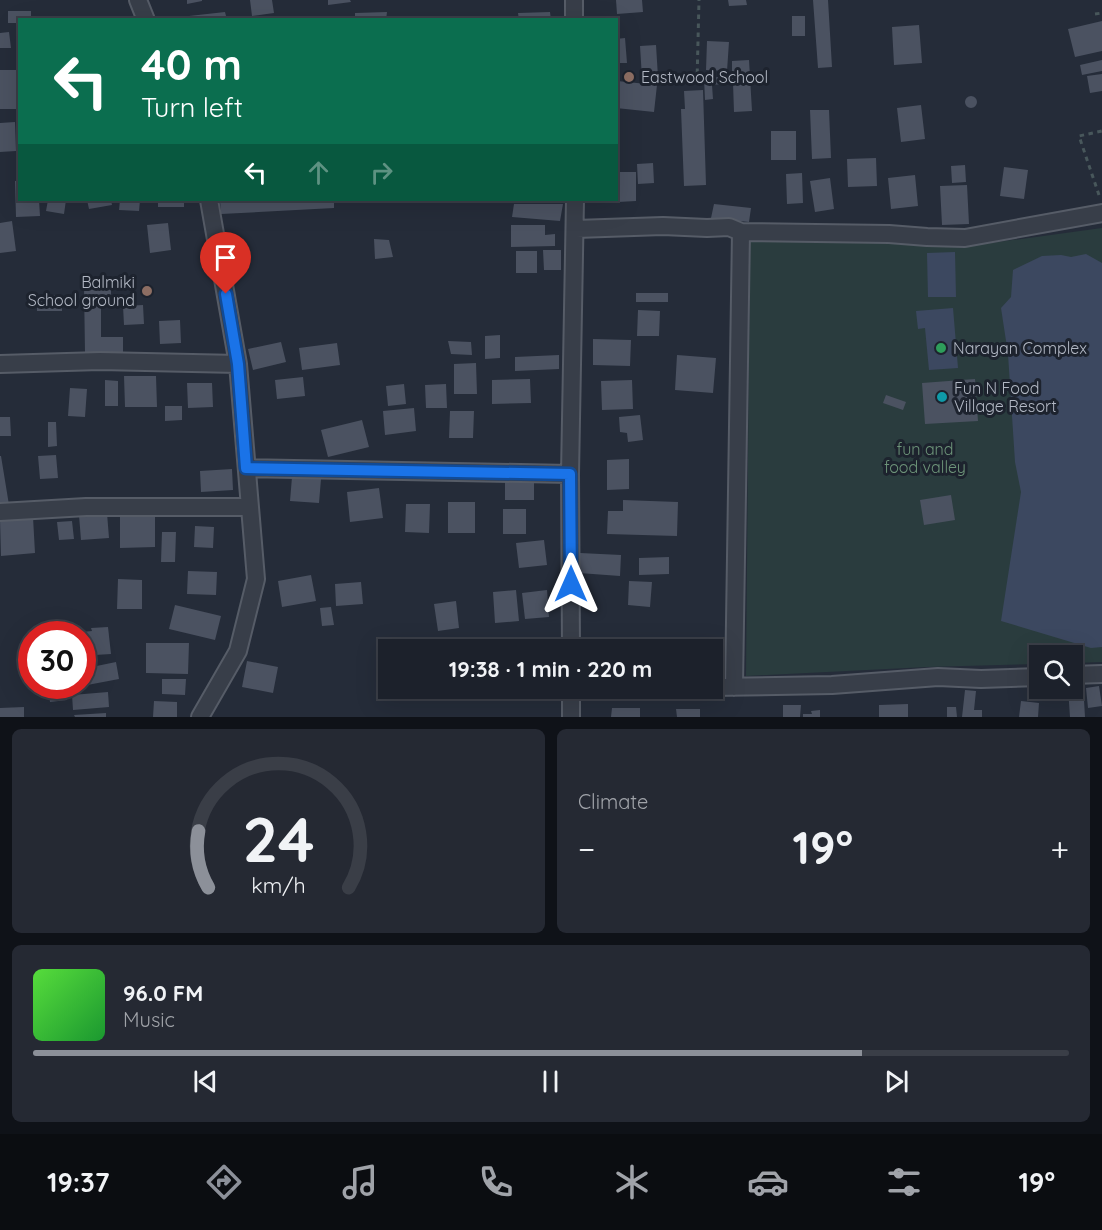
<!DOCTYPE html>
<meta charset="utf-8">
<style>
body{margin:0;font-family:Quicksand,sans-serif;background:#252933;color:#f1f3f6;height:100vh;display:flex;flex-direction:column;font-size:22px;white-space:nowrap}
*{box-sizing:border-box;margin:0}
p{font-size:20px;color:#a0a3a9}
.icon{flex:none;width:33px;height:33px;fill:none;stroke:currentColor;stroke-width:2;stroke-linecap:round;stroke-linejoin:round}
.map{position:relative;height:717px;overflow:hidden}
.drawer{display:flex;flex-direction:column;gap:12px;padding:12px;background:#0f1218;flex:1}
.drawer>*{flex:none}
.banner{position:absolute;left:18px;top:18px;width:600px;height:183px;border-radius:0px;box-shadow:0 6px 24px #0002,0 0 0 2px #3a3e47;background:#0b6e4f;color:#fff;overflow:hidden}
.buttons{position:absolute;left:1029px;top:645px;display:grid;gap:12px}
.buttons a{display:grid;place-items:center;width:54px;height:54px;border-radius:0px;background:#1c212b;box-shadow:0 6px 24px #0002,0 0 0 2px #3a3e47;font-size:30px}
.speed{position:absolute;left:18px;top:621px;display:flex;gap:12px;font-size:30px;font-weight:700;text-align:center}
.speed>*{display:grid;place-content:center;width:78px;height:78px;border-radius:50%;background:#1c212b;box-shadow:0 6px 24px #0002,0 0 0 2px #3a3e47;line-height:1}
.speed .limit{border:9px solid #d22;background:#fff;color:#111}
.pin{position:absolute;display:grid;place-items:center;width:51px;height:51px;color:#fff;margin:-62px -26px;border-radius:50% 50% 50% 0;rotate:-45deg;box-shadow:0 0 6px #0007}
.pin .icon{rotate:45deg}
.me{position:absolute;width:66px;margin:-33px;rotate:0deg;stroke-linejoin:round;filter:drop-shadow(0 0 4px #0008)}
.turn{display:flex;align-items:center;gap:21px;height:126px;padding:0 24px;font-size:27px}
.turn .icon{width:78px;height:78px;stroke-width:2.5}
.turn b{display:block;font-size:42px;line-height:51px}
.lanes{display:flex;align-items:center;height:57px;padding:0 24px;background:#0003;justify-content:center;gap:30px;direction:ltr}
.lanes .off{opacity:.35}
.big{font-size:45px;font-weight:700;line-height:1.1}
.drawer .widget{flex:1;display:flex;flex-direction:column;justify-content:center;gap:9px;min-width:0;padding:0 21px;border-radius:9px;background:#252933}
.drawer .dial{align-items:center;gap:0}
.dial svg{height:156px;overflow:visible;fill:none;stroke:#3a3e47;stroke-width:7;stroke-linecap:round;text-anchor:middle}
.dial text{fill:#f1f3f6;stroke:none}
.song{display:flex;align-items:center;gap:18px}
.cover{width:72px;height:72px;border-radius:9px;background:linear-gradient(135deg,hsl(110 70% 55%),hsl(130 70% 35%))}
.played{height:6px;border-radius:3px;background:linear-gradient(90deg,#8c9099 80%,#3a3e47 80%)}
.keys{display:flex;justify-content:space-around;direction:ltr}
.heat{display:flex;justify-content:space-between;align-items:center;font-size:33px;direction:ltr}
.drawer .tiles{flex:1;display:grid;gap:12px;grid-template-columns:1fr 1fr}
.widget:last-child{grid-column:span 2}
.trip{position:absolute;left:378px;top:639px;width:345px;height:60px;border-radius:0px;background:#1c212b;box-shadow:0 6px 24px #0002,0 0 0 2px #3a3e47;font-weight:700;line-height:60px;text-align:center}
.tab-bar{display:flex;height:96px;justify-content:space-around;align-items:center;background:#0b0d11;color:#a0a3a9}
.tab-bar .icon{width:42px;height:42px}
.tab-bar .on{color:#8c9099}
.tab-bar b{font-size:27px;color:#f1f3f6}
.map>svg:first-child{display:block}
.green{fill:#2a3c3e}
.water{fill:#3c4860}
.building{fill:#4b5261}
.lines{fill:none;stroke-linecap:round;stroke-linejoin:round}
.minor-casing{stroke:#565c67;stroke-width:20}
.path{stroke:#48575b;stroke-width:3;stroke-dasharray:4.5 4.5;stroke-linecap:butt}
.minor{stroke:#383e49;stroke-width:16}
.route-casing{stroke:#114b97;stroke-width:15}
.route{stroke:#1a73e8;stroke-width:10}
.education-dot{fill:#8d6e63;stroke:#1d232e;stroke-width:2}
.leisure-dot{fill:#2e9e5b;stroke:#1d232e;stroke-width:2}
.culture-dot{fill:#0f9aa8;stroke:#1d232e;stroke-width:2}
.labels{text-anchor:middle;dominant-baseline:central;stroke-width:6;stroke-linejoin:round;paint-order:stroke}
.poi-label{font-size:16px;fill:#b3b9c5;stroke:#1d232e;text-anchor:start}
.park-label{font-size:16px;fill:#6d9479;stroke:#1d232e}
</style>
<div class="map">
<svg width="1102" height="717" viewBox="0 0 1102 717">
<rect width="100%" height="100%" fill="#252c39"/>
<path class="green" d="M1102 228V662L1073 663 1072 656H1040L1039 664 927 667 746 676 750 240 883 242 920 245 969 246Z"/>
<path class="water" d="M955 252 956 297H928L927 253Z
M1086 254 1102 263V647L1091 648 1001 621 1021 492 1015 462 1008 354 1001 308 1011 297 1013 270 1042 256 1061 255 1071 257Z
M953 308 958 368 929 370 925 328 918 329 916 311Z"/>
<path class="building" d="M187 0H202V1L187 4Z
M250 0H272L274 13 252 16Z
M328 0H350L351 2 328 5Z
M616 0H642L643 12 617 14Z
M728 0H746L747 5 729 6Z
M813 0H828L832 67 818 68Z
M8 11H31V20H20V23H8Z
M225 12 227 20H171V18Z
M387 12 386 20H355V13Z
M550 12 551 20H519L518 13Z
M792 16H805V36H792Z
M1102 21V51L1075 57 1068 29Z
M919 25 922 63 894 65 892 27Z
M9 32 11 48H0V33Z
M625 38 627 63H616V39Z
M707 41 729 42 727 71 706 70Z
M656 45 658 77 642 78 640 46Z
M749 60 752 111 734 112 733 83 712 85 713 99 705 100 704 78 732 76V61Z
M1102 60V71L1082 75 1080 65Z
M0 70H20V109H0Z
M1102 74V91L1090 93 1087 76Z
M617 81 657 85 654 112 616 108Z
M703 90 706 185 684 186 681 109H685L684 91Z
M965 102a6 6 0 1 1 12 0a6 6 0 1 1-12 0Z
M921 105 925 139 901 142 897 108Z
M810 110H829L831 158 812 159Z
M15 122 16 151 0 152V123Z
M771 131H796V160H771Z
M876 158 877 186 848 187 847 159Z
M653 163 654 183 638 184 637 164Z
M965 165 966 182 952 183 951 166Z
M1004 167 1028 170 1024 199 1000 196Z
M616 172H636V201L600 203V200H616Z
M802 173 803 203 787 204 786 174Z
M915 175 918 206 891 209 888 178Z
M830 178 834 209 815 212 810 181Z
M15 181H20V200H39L40 216 16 217Z
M967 185 969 224 942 225 940 186Z
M48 200H66L64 214 46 211Z
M87 200H111L112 205 89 209Z
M120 200H140L139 211 119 210Z
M158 200H184V207H158Z
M220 200H334V208L221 214Z
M514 204H563L560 221 512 217Z
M714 204 751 208 749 222 711 218Z
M12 221 16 251 0 253V223Z
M168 223 171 250 150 253 147 225Z
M511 225H545V235L555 234V246L511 247Z
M374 239 389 240 393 257 375 259Z
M543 250H561V270H544Z
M516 251H537V273H516Z
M84 286H111V304H101V337H123V353H85Z
M636 293H668V302H636Z
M62 295V311H37V296Z
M143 305 144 324 124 325 123 306Z
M638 310 660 311 659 336H637Z
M180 320 181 343 160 344 159 321Z
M500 335V358L485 359V336Z
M593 339 631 340 630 366 593 365Z
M448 341 471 342 472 355 451 354Z
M281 342 286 362 253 370 248 349Z
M337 343 340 365 302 370 299 348Z
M559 355V369L515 371V357Z
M677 355 716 358 713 393 675 390Z
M476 363 477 394H454V364Z
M124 376H156L157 407H125Z
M303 377 305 396 277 399 275 380Z
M530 379 531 403 492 404V380Z
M975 379 978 421 925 424 922 383Z
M105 380 118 381V406H105Z
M632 380 633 409 602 410 601 381Z
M187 383H212L213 407 188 408Z
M404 384 406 404 388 406 386 386Z
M446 384 447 408H426L425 385Z
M70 388 87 389 85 417 68 416Z
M886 395 906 402 903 410 883 403Z
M165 406H182V420L165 421Z
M414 408 416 431 385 435 383 411Z
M450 411H474L473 438H449Z
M640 415 643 440 628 442 627 433 620 432 619 417Z
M0 417H10L11 436H0Z
M362 420 369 447 328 457 321 430Z
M48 422H56L57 446 48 447Z
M56 455 58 478 40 479 38 456Z
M0 456H1L9 505 0 506Z
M629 459V489L607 490V460Z
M232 469 233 490 201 492 200 471Z
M292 477 321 479 319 503 290 501Z
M505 477 534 478V500H505Z
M379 488 383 518 350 522 347 492Z
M951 495 955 520 924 525 920 500Z
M623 500 678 502 677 536 607 534 608 511H623Z
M448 502H475V533H448Z
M406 504H430L429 533 405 532Z
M503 509H526V534H503Z
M107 513 109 538 81 540 79 515Z
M155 515V547L120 548V516Z
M33 517 35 553 1 556 0 519Z
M72 521 74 539 59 540 57 522Z
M195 526 214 527 213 548 194 547Z
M162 532H176L175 562H161Z
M544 540 547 565 519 568 516 543Z
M580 553 621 555 620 576 579 573Z
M669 557V574L639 575V558Z
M188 571 217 572 216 595 187 594Z
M311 575 316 601 282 607 278 581Z
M118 579 142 580V609H117Z
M629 581 652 582 650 607 628 605Z
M361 582 363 604 336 606 335 584Z
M516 590 519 621 495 623 493 592Z
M547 590 549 617 525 619 522 593Z
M456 601 459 628 438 631 434 604Z
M175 605 221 616 215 640 169 629Z
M331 607 334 625 322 626 320 608Z
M74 625 75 630H81L82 632 92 631 91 628 108 627 111 654 95 655V662L82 663V634H58V627Z
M531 642V650H501V644Z
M146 643H189L188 674 146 673Z
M247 661 278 667 273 693 242 687Z
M116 662 119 679 82 686V669Z
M162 679H186L185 695 162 694Z
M1072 683H1083L1085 717H1070L1068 688H1072Z
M48 686H65L67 700 50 702Z
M1099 686 1102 706 1088 708 1086 688Z
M502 688V697L474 698V689Z
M459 690H466V701H459Z
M516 690H535V699L516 700Z
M965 690 976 691 974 710H982V717H962Z
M108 692 109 707 73 710 72 695Z
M154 701 177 702V717H153Z
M1021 701 1039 703 1038 717H1019Z
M908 704V717H879V705Z
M783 705H801L800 717H783Z
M24 707V717H0V708Z
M947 707H956L957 717H947Z
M612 708H640V717H611Z
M676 709H700V717H677Z
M820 710V717H803V714H812L811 711Z
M106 713V717H75L74 715Z"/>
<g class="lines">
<defs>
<path id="minor" d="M138 0 146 20
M574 0V20
M576 229 663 226 707 228 729 227 741 232 889 234 927 237 965 238 1102 213
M0 364 100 361 238 364
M247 468 570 474
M0 512 86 507H250
M571 650 570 474 575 200
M1072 675 1102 674
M712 687 832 685 938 677 981 679 1040 677
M734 687 741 232
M200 717 238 651 256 579 238 364 209 200
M571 717V688"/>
</defs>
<use href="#minor" class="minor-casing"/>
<path class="path" d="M1095 14 1102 13
M697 82 699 0
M1099 195 1079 136 1102 131"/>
<use href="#minor" class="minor"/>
</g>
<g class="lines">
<defs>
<path id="route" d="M226 294 238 364 246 468 570 474 571 584"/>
</defs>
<use href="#route" class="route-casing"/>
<use href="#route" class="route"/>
</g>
<g class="education-dot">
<circle cx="629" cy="77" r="6"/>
<circle cx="147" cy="291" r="6"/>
</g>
<circle class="leisure-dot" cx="941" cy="348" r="6"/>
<circle class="culture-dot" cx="942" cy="397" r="6"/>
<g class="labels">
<g class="poi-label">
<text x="641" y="77">Eastwood School</text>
<text x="135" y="282" text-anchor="end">Balmiki<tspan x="135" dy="18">School ground</tspan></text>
<text x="953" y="348">Narayan Complex</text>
<text x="954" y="388">Fun N Food<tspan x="954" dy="18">Village Resort</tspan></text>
</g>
<g class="park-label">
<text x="925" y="449">fun and<tspan x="925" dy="18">food valley</tspan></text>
</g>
</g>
</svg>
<div class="buttons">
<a><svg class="icon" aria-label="search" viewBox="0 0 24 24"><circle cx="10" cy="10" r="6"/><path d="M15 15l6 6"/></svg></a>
</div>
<div class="speed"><div class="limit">30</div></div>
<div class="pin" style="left:226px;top:294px;background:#d93025"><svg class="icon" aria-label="arrive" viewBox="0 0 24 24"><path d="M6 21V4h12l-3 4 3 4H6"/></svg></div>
<svg class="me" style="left:571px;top:584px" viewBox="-20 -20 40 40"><path d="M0-17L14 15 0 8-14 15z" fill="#1a73e8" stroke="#fff" stroke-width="4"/></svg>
<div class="trip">19:38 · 1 min · 220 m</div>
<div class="banner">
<div class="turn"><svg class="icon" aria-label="left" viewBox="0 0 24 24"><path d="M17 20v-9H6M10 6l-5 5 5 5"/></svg><div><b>40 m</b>Turn left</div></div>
<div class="lanes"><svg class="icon" aria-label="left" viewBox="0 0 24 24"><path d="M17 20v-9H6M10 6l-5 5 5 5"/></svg><svg class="icon off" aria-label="ahead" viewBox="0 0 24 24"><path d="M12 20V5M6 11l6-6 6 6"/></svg><svg class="icon off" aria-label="right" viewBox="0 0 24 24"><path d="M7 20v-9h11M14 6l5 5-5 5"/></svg></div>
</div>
</div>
<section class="drawer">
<div class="tiles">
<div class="widget dial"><svg viewBox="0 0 100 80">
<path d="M14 69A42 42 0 1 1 86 69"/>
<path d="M14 69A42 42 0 0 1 9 40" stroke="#8c9099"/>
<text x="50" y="56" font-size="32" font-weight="700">24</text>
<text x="50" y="72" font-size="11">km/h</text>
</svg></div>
<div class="widget"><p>Climate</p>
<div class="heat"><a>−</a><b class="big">19°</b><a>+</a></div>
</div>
<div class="widget">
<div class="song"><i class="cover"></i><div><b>96.0 FM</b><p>Music</p></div></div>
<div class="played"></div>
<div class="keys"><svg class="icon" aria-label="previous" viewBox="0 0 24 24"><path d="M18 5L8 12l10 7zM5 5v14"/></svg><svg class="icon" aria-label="pause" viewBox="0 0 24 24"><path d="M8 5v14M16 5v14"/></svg><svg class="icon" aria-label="next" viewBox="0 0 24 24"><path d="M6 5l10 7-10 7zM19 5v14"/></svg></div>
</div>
</div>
</section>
<nav class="tab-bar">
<b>19:37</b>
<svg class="icon on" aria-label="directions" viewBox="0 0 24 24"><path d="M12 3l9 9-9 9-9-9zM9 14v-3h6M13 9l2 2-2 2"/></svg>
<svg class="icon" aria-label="music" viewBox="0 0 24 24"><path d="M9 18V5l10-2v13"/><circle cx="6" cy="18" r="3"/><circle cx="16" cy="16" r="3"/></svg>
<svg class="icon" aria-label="phone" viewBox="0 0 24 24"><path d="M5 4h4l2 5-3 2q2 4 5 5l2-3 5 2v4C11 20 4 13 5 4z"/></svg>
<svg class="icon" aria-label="climate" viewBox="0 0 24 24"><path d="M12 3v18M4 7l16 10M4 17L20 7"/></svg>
<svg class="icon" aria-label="car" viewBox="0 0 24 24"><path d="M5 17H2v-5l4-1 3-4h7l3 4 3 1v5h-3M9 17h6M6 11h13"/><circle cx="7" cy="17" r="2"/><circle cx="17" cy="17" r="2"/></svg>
<svg class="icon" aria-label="filters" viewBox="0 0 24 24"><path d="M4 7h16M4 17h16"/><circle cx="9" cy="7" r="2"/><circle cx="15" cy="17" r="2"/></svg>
<b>19°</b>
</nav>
